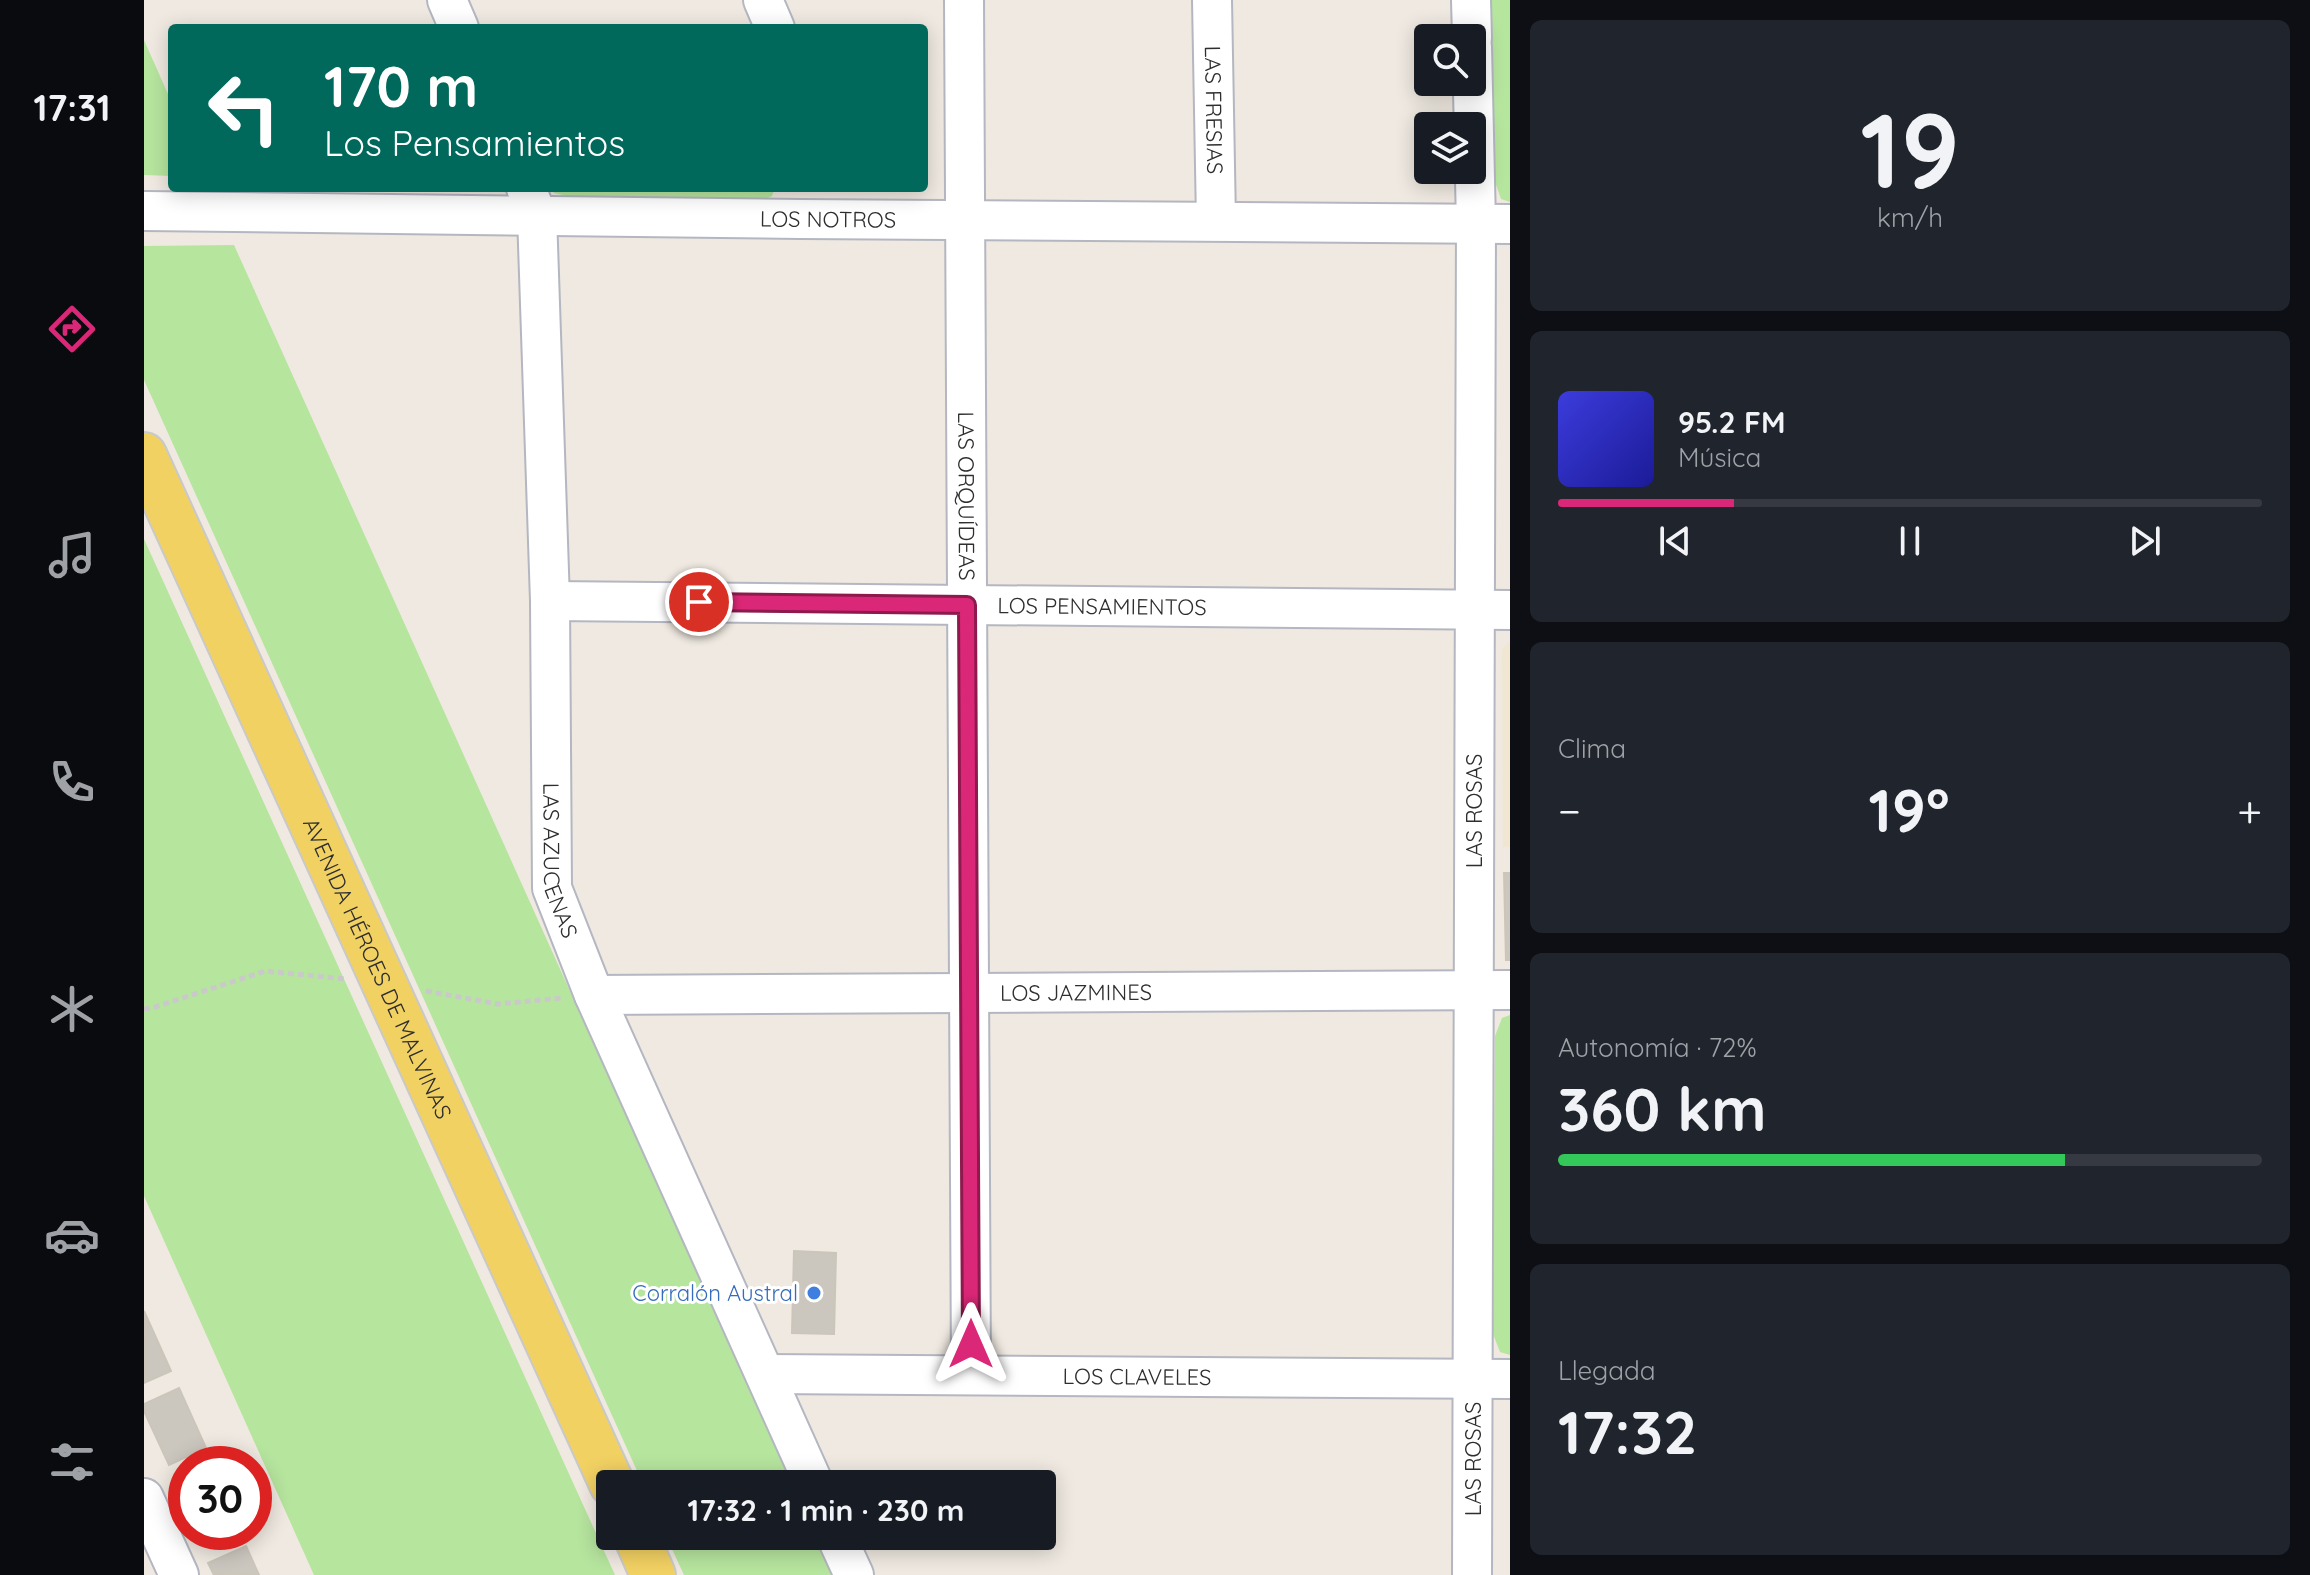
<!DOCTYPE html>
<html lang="es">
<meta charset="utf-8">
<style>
body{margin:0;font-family:Quicksand,sans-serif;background:#20242c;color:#f1f3f6;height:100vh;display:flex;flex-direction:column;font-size:30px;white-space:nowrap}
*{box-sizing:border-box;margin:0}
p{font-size:26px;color:#9ea1a6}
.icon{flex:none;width:44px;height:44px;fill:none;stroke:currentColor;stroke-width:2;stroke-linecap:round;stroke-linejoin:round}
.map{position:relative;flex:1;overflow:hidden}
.drawer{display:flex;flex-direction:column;gap:20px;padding:20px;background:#0d0f14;width:800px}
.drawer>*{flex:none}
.top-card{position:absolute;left:24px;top:24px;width:760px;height:168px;border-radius:8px;box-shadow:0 4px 20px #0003;background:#00695c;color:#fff;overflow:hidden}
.buttons{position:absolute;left:1270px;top:24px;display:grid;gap:16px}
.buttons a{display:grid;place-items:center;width:72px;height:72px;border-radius:8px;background:#171b24;box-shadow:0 4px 20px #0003;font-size:40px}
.speed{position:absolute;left:24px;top:1446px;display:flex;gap:16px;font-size:40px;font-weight:700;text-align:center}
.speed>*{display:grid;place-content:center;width:104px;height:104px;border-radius:50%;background:#171b24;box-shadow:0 4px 20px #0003;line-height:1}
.speed .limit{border:12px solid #d22;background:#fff;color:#111}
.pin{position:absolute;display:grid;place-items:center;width:68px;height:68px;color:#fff;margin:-34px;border:4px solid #fff;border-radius:50%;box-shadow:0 2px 8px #0007}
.me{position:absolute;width:88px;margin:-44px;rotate:0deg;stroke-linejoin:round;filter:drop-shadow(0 0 6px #0008)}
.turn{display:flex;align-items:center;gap:28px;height:168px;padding:0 24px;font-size:36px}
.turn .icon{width:104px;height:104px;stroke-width:2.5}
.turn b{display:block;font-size:56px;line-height:68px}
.big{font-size:60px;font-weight:700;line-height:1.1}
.drawer .card{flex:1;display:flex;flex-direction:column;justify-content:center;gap:12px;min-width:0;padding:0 28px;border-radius:12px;background:#20242c}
.drawer .dial{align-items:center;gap:0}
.dial b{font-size:104px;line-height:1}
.song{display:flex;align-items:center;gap:24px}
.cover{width:96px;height:96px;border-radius:12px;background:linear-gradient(135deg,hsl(240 70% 55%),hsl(240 70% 35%))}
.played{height:8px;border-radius:4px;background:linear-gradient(90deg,#db2777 25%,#363941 25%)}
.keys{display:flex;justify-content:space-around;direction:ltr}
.heat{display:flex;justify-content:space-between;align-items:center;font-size:44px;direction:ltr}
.charge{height:12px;border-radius:6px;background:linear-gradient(90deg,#34c759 72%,#363941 0)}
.trip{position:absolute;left:452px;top:1470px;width:460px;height:80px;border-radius:8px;background:#171b24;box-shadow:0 4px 20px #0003;font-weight:700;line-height:80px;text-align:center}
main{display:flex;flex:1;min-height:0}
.dock{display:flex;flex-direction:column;width:144px;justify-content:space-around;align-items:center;background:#090b0e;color:#9ea1a6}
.dock .icon{width:56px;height:56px}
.dock .active{color:#db2777}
.dock b{font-size:36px;color:#f1f3f6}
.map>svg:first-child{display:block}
.education{fill:#f0e6d1}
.green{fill:#b6e59e}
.building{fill:#cbc7bf;stroke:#cbc5ba;stroke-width:2}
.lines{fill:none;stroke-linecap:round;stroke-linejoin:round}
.minor-casing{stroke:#b4b7c1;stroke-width:42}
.major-casing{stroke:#c9c9c9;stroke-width:48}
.path{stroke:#c9c9c9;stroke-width:5;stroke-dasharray:6 4;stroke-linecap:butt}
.minor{stroke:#fff;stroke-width:38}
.major{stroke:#f2d163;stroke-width:44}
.route-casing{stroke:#8e194d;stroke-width:20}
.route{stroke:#db2777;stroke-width:14}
.shop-dot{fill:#3f7fe0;stroke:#fff;stroke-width:3}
.labels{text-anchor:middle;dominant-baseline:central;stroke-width:6;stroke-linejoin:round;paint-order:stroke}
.street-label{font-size:22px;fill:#2e2e2e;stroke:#fff}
.shop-label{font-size:22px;fill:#366cbe;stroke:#fff;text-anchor:end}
</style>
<main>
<nav class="dock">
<b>17:31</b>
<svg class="icon active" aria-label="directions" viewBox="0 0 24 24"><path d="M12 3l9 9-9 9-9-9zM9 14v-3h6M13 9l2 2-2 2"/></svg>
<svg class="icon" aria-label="music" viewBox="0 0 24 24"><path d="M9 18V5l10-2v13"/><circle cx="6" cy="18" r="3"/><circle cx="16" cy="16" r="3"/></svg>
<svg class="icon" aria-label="phone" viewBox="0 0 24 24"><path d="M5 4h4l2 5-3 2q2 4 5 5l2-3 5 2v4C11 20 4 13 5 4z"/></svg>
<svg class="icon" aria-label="climate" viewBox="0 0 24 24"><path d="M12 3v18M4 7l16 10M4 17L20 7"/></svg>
<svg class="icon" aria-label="car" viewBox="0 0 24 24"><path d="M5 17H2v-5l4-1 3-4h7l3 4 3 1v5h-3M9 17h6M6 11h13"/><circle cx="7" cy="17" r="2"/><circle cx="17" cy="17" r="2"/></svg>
<svg class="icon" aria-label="filters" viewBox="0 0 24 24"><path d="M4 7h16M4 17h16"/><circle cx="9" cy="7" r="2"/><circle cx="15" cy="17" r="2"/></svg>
</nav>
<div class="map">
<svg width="1366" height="1575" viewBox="0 0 1366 1575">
<rect width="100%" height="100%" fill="#efe9e1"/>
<path class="education" d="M1366 641V847H1359L1358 650Z"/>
<path class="green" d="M1345 0H1366V202L1357 199 1349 176Z
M0 40 28 103V176L0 175Z
M407 188H631L628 196 614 203 433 198 410 193Z
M90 245 648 1484H499L0 380V246Z
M0 539 471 1575H170L0 1196Z
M1366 1015V1355L1356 1352 1349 1334 1351 1036 1358 1018Z
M522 1536H671L688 1575H540Z"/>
<path class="building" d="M1360 873H1366V960H1362Z
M650 1251 692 1253 690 1334 648 1333Z
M0 1311 27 1371 0 1383Z
M35 1388 62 1448 25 1465 0 1411V1404Z
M42 1480V1508L31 1485Z
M53 1532H87L59 1545Z
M102 1546 115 1575H70L64 1563Z"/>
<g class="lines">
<defs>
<g id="minor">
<path d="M303 0 315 28"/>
<path d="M619 0 631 28"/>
<path id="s1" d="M820 0 827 1375"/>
<path id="s2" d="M1068 0 1072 221"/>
<path d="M1327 0 1328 38"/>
<path d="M1328 47 1332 224 1328 1575"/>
<path id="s3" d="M382 188 393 215 406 601 408 888 450 995 670 1484"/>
<path id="s4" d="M0 211 657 219 1366 224"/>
<path id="s5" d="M406 601 1366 610"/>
<path id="s6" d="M450 995 1366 990"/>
<path id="s7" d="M621 1374 1366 1379"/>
<path d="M0 1498 35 1575"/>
<path d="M692 1536 710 1575"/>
</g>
<g id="major">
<path id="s8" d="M0 455 468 1484"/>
<path d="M492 1536 509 1575"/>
</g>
</defs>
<use href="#minor" class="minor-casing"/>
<use href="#major" class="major-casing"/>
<path class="path" d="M282 991 354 1004 418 998
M0 1009 8 1008 121 971 201 979"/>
<use href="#minor" class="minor"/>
<use href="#major" class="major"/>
</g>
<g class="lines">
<defs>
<path id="route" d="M555 602 823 605 827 1344"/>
</defs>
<use href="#route" class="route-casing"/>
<use href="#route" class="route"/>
</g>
<circle class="shop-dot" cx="670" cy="1293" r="8"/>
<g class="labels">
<g class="street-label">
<text stroke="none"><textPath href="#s2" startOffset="110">LAS FRESIAS</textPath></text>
<text stroke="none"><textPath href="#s4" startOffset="684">LOS NOTROS</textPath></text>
<text stroke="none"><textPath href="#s1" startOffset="496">LAS ORQUÍDEAS</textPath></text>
<text stroke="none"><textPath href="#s5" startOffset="552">LOS PENSAMIENTOS</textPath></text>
<text transform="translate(1330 811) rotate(-90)">LAS ROSAS</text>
<text stroke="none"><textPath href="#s3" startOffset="676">LAS AZUCENAS</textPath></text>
<text stroke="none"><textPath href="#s8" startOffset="564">AVENIDA HÉROES DE MALVINAS</textPath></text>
<text stroke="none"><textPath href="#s6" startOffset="482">LOS JAZMINES</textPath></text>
<text stroke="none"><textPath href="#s7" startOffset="372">LOS CLAVELES</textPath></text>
<text transform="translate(1329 1459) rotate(-90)">LAS ROSAS</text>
</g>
<g class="shop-label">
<text x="654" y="1293">Corralón Austral</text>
</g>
</g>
</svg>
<div class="buttons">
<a><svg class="icon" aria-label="search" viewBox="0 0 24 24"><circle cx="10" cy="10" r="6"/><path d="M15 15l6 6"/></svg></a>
<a><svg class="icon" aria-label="layers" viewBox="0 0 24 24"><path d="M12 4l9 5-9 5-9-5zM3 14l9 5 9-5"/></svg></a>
</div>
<div class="speed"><div class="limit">30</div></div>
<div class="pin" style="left:555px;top:602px;background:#d93025"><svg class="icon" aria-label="arrive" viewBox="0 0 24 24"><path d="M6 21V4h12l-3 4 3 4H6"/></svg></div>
<svg class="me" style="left:827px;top:1344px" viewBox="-20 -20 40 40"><path d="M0-17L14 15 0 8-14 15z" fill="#db2777" stroke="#fff" stroke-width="4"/></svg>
<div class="trip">17:32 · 1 min · 230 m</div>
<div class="top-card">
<div class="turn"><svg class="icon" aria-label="left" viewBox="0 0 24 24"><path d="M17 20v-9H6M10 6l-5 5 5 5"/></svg><div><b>170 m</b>Los Pensamientos</div></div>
</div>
</div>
<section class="drawer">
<div class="card dial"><b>19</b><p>km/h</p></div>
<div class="card">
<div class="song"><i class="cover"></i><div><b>95.2 FM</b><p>Música</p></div></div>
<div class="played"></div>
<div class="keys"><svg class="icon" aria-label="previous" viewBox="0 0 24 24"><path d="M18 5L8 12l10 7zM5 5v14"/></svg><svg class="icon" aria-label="pause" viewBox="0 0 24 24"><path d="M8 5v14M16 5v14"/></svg><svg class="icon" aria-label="next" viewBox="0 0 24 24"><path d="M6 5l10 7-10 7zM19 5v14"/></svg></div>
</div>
<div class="card"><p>Clima</p>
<div class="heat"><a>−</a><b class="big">19°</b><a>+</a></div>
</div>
<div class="card"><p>Autonomía · 72%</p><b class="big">360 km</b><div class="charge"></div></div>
<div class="card"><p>Llegada</p><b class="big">17:32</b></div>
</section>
</main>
